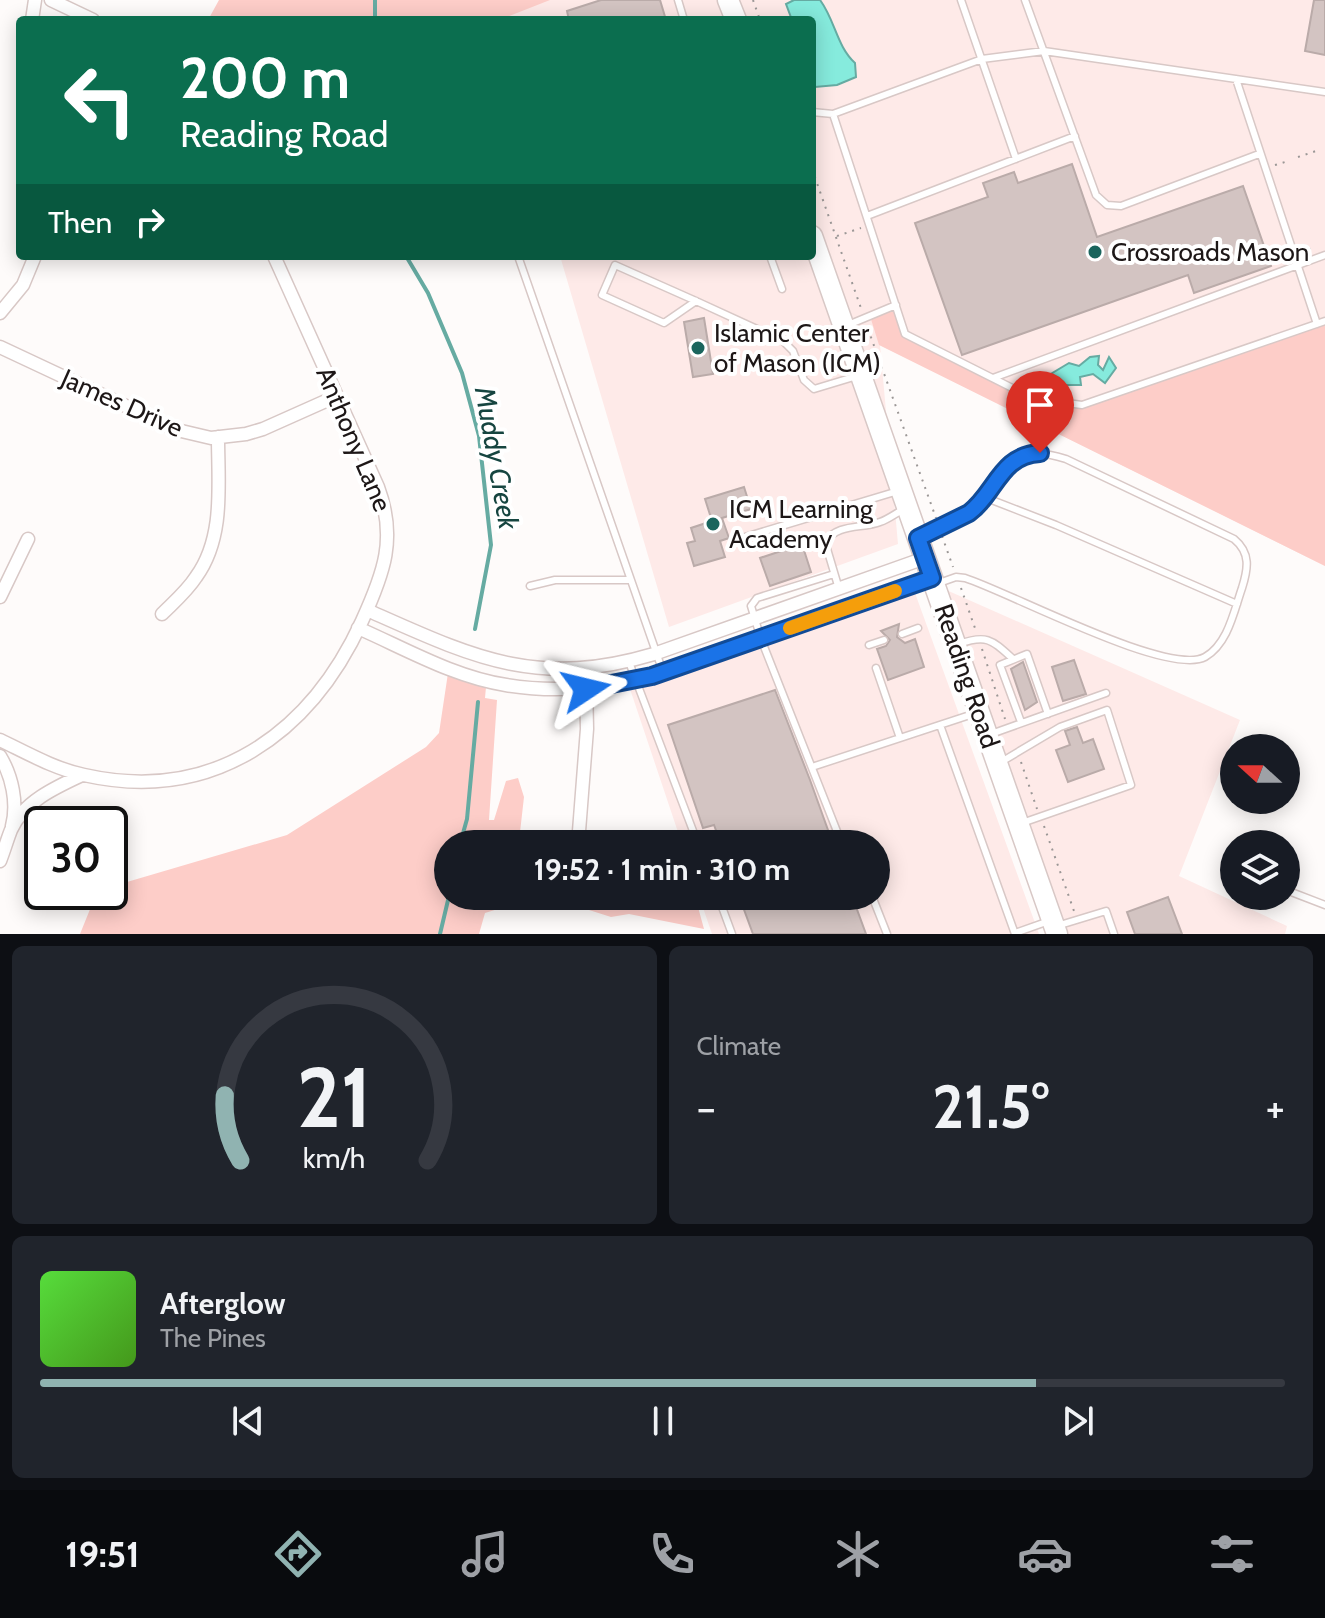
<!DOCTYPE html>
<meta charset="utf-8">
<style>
body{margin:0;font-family:Cabin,sans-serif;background:#20242c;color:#f1f3f6;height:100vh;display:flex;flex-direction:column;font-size:30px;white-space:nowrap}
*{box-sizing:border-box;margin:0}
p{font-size:26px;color:#9ea1a6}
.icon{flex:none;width:44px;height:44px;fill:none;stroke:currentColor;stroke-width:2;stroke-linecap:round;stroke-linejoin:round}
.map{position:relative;height:934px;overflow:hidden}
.sheet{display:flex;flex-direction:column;gap:12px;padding:12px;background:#0d0f14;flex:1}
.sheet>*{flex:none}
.hud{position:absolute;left:16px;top:16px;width:800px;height:244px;border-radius:8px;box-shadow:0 4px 20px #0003;background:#0b6e4f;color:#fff;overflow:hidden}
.needle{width:52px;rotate:291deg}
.tools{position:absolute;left:1220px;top:734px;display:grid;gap:16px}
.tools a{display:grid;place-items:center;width:80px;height:80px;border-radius:50%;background:#171b24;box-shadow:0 4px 20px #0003;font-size:40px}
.speed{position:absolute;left:24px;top:806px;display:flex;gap:16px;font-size:40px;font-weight:700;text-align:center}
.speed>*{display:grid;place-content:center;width:104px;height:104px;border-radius:50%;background:#171b24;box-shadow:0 4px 20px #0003;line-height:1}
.speed .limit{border:4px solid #111;border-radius:12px;background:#fff;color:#111}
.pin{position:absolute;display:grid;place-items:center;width:68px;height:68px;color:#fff;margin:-82px -34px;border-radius:50% 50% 50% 0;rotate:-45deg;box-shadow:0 0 8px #0007}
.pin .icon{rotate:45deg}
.me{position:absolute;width:88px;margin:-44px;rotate:80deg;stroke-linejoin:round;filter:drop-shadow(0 0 6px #0008)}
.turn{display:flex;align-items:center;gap:28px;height:168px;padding:0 32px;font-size:36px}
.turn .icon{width:104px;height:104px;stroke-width:2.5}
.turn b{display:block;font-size:56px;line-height:68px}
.then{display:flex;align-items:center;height:76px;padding:0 32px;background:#0003;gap:16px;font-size:30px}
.big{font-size:60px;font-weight:700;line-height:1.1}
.sheet .card{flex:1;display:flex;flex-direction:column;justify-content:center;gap:12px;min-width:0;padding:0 28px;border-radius:12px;background:#20242c}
.sheet .dial{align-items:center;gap:0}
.dial svg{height:208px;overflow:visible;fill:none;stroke:#363941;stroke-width:7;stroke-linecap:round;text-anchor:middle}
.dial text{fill:#f1f3f6;stroke:none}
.song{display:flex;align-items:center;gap:24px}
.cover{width:96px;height:96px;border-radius:12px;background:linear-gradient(135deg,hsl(110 70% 55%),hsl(100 70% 35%))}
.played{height:8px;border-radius:4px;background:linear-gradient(90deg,#90b3b1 80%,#363941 80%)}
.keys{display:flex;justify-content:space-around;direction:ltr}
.heat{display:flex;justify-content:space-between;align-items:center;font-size:44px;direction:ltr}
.sheet .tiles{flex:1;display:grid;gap:12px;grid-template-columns:1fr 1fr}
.card:last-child{grid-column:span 2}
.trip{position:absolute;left:434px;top:830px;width:456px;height:80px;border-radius:40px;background:#171b24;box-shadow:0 4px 20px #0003;font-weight:700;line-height:80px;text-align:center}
.tab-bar{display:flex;height:128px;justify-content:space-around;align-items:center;background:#090b0e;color:#9ea1a6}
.tab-bar .icon{width:56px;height:56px}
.tab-bar .on{color:#90b3b1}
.tab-bar b{font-size:36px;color:#f1f3f6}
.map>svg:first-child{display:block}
.built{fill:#feeae8}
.green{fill:#fdcdc8}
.water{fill:#86ebdd;stroke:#66aba2;stroke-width:2}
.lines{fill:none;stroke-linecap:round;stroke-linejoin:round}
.stream{stroke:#66aba2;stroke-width:4}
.building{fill:#d3c4c2;stroke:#baaba9;stroke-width:2}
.service-casing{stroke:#d8c8c6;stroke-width:9}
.minor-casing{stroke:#d8c8c6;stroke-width:15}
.primary-casing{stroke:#d8c8c6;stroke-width:23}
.path{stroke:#9b9796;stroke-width:2;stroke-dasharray:2 6;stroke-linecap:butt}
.service{stroke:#fff;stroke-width:6}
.minor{stroke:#fff;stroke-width:12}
.primary{stroke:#fff;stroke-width:20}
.route-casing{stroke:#114b97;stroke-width:20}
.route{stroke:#1a73e8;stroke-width:14}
.slow{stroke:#f59e0b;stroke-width:14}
.poi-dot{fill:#1a655d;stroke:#fff;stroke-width:3}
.labels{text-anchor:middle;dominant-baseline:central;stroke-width:8;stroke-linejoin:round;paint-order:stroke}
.poi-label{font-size:26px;fill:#1d1717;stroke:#fff;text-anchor:start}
.street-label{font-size:26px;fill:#1d1717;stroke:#fff}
.water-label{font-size:28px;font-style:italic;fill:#164540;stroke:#fff}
</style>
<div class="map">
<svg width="1325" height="934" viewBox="0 0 1325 934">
<rect width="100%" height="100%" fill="#fefbfa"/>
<path class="built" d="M523 0H1325V566L880 345 898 544 669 627 560 256H812V20H491Z
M935 585 1240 720 1179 876 1287 926 1285 934H1057Z
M915 593 1039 934H712L699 896H876V844H682L630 689Z"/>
<path class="green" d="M219 0H550L499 20H208Z
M896 305 906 334 1022 393 1082 405 1325 321V566L879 345 870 316Z
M448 673 486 687 485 698 497 700 489 820H494L506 781 518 778 524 797 519 841 531 844H448V896H540L485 913 479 934H80L97 892H110V887L287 835 426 747 439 733Z
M545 896H695L704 929 629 914 611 917Z"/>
<path class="water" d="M794 0H820C835 20 837 47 855 63L856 77 837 85 815 87 812 82V20H792L786 4Z
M1099 356 1098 365 1103 370 1109 357 1116 368 1105 383 1093 374 1080 377 1081 385H1064L1044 378 1069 363 1079 366 1090 357Z"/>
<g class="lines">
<path class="stream" d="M375 0V20
M406 256 428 293 462 373 479 436 491 545 475 629
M460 844 467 819 478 702
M440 934 449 896"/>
</g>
<path class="building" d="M601 0H660L666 20H569L567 11Z
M1314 0H1325V55L1305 51Z
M1072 164 1097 237 1243 186 1271 266 1194 293 1188 275 962 355 915 223 988 197 983 183 1014 172 1018 183Z
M704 318 713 374 693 377 684 322Z
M744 487 751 509 722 518 729 538 720 541 725 557 694 566 687 543 695 541 691 528 712 521 705 499Z
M802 544 811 572 770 586 760 558Z
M899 624 897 637 905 643 915 639 924 667 888 680 877 649 886 646 890 640 881 631Z
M1074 660 1086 694 1063 701 1052 667Z
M1023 662 1037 702 1025 710 1011 669Z
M775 690 810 780 833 844H721L714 825 703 828 668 725Z
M1077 727 1083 743 1093 739 1104 769 1068 782 1056 750 1070 745 1065 731Z
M739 896H852L866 934H753Z
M1168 897 1182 934H1135L1127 912Z"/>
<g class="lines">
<defs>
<path id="service" d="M678 0 684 20
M961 0 1016 159
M1025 0 1096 195 1107 205 1121 206 1259 154
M1236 79 1317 324
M812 112 833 114 982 59 1044 51 1325 92
M833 114 905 334 1022 393 1052 401 1082 405 1325 321
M867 216 1075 136
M518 256 663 672
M770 256 782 289
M696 301 664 323 602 295 615 265 696 301 783 341 793 351 804 380 814 389 857 376
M848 325 896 305
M993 378 1325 255
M984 497 1056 525 1237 604
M921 536 969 513C1008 484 998 437 1066 459L1234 539C1251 553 1248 569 1242 588 1234 611 1228 644 1205 657 1168 677 1009 592 965 578L956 577 939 583
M745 537 898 491
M834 574 757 598 751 606 761 639 842 844
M530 586 555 580H629
M839 589 825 542C838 523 862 529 880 522 889 519 896 513 904 509
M902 634 918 628
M959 644C987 634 992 640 1013 659
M869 645 884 640
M629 662 698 844
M876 668 900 738
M1021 722 1000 665 1027 654 1048 714
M940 725 1015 934
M991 734 1106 693
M1001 762 1060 727 1107 710 1131 785 1022 823
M812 767 976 713
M1227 867 1234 870
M1286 890 1325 905
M718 896 732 934
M872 896 887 934
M1060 925 1106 911 1114 934
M1015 933 1049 921"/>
<path id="minor" d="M51 0 93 20
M32 20 35 0
M0 313 23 285 35 256
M0 347 177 430 211 438 246 434 263 429 337 396
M0 597 28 539
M367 610C473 657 536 689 654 654L925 558
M162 614C174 602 187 591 196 577 225 537 218 484 218 437
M358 628C406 649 454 677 506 685 598 700 663 672 748 643 810 622 871 600 932 578
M0 740C27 753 55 769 84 775 213 804 310 734 362 621 384 573 397 538 378 487L274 256
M0 756C12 776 18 803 12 826
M578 844 587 729 586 684
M0 861C4 851 7 840 11 830 23 802 56 787 82 775"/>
<path id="primary" d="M728 0 736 20
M812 236 1057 934"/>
</defs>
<use href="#service" class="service-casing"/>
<use href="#minor" class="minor-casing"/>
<use href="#primary" class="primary-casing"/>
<path class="path" d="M753 0 760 20
M1298 157 1316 151
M1275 165 1285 162
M812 169 862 311
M837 236 861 228
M1301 252 1315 247
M868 329 936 518
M942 536 953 567
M961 588 976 631
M982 649 1005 719
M1021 762 1037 809
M1044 826 1074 911"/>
<use href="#service" class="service"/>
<use href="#minor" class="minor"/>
<use href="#primary" class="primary"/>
</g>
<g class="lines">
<defs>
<path id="route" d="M586 689 652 676 932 578 918 538 969 513C996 493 1000 455 1040 453"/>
</defs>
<use href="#route" class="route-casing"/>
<use href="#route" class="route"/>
<path class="slow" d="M790 628 895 591"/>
</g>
<g class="poi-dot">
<circle cx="1095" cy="252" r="8"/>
<circle cx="698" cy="348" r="8"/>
<circle cx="713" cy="524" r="8"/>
</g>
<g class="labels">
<g class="poi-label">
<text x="1111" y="252">Crossroads Mason</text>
<text x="714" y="333">Islamic Center<tspan x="714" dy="30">of Mason (ICM)</tspan></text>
<text x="729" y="509">ICM Learning<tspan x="729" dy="30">Academy</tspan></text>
</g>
<g class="street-label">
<text transform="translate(122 403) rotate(24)">James Drive</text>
<text transform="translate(354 439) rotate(67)">Anthony Lane</text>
<text transform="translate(967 676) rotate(71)">Reading Road</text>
</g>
<g class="water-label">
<text transform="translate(497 458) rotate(80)">Muddy Creek</text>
</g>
</g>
</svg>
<div class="tools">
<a><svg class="needle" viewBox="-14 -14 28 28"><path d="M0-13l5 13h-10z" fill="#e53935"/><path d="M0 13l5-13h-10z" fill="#9ea1a6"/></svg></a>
<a><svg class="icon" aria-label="layers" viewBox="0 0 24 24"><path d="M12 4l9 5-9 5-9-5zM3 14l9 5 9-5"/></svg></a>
</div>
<div class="speed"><div class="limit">30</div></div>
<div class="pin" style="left:1040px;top:453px;background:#d93025"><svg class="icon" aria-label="arrive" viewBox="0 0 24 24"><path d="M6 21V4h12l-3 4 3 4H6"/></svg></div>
<svg class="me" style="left:586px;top:689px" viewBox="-20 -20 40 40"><path d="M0-17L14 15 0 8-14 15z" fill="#1a73e8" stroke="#fff" stroke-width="4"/></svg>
<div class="trip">19:52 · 1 min · 310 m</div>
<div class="hud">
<div class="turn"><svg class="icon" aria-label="left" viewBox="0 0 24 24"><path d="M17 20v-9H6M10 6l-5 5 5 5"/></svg><div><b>200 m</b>Reading Road</div></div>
<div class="then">Then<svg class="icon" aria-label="right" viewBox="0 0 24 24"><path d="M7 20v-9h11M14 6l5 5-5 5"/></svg></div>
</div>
</div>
<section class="sheet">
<div class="tiles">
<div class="card dial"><svg viewBox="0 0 100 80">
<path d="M14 69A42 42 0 1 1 86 69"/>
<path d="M14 69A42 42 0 0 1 8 44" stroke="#90b3b1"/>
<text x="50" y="56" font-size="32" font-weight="700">21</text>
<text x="50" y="72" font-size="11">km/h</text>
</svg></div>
<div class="card"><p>Climate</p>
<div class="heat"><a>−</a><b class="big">21.5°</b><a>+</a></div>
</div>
<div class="card">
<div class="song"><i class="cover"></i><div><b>Afterglow</b><p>The Pines</p></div></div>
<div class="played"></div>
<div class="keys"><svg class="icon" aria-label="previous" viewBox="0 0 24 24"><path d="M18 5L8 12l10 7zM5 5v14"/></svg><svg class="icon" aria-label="pause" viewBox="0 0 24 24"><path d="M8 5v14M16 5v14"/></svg><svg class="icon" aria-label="next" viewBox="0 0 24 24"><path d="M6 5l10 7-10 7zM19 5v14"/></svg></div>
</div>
</div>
</section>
<nav class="tab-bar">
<b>19:51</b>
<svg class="icon on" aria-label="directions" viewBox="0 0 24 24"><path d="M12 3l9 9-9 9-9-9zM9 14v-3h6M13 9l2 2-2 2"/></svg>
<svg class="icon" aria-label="music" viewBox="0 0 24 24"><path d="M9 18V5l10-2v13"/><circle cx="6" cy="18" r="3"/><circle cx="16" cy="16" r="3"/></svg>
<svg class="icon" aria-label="phone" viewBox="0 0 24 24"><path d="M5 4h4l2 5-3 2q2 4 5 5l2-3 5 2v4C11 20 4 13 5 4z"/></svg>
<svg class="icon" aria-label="climate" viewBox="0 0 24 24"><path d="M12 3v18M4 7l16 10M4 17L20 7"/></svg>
<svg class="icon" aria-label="car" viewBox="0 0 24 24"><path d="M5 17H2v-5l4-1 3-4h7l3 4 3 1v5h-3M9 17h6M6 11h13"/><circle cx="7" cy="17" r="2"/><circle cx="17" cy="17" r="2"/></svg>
<svg class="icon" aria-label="filters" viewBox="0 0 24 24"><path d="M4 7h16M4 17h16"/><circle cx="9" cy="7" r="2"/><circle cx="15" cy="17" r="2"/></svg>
</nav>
